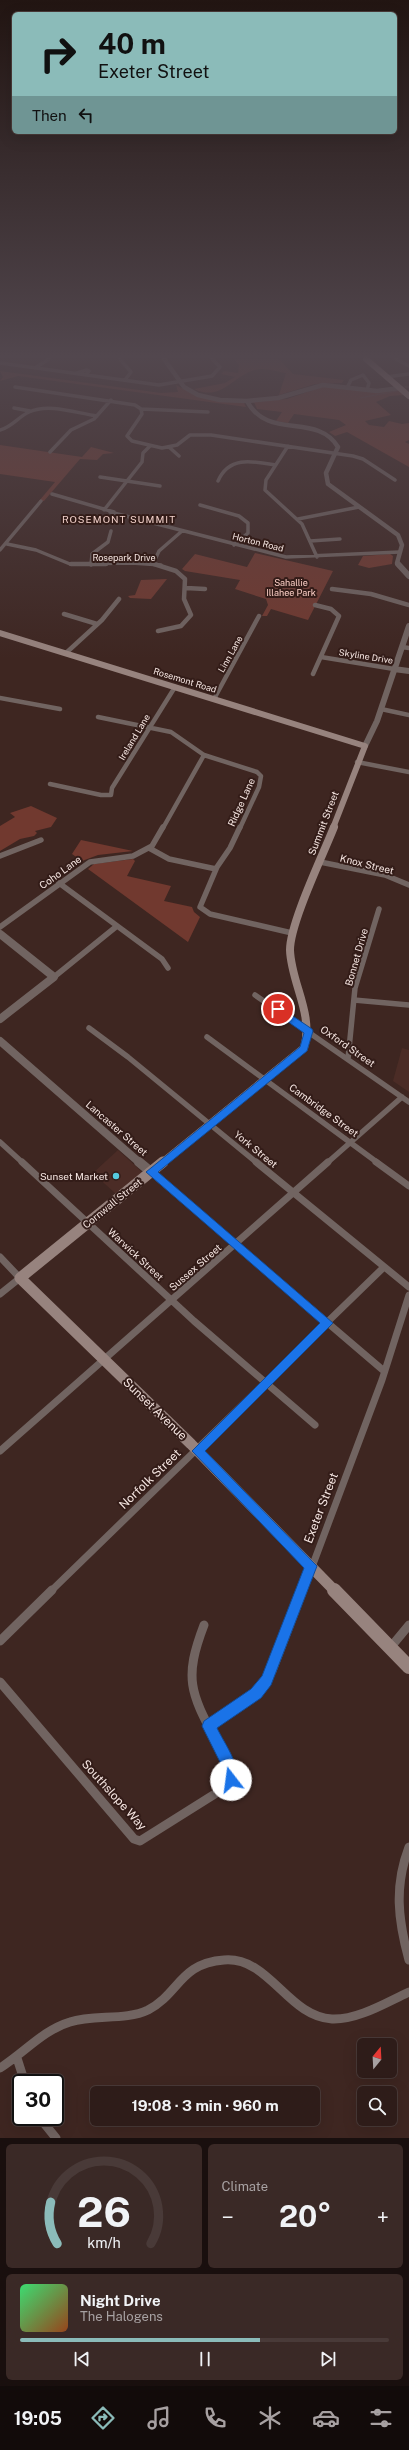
<!DOCTYPE html>
<meta charset="utf-8">
<style>
body{margin:0;font-family:"Public Sans",sans-serif;background:#3a2926;color:#f1f3f6;height:100vh;display:flex;flex-direction:column;font-size:15px;white-space:nowrap}
*{box-sizing:border-box;margin:0}
p{font-size:13px;color:#a7a1a2}
.icon{flex:none;width:22px;height:22px;fill:none;stroke:currentColor;stroke-width:2;stroke-linecap:round;stroke-linejoin:round}
.map{position:relative;height:2138px;overflow:hidden}
.sheet{display:flex;flex-direction:column;gap:6px;padding:6px;background:#190f0e;flex:1}
.sheet>*{flex:none}
.guide{position:absolute;left:12px;top:12px;width:385px;height:122px;border-radius:6px;box-shadow:0 4px 16px #0002,0 0 0 1px #493a38;background:#8bbbb9;color:#111;overflow:hidden}
.needle{width:26px;rotate:18deg}
.tools{position:absolute;left:357px;top:2038px;display:grid;gap:8px}
.tools a{display:grid;place-items:center;width:40px;height:40px;border-radius:6px;background:#2e1c19;box-shadow:0 4px 16px #0002,0 0 0 1px #493a38;font-size:20px}
.speed{position:absolute;left:12px;top:2074px;display:flex;gap:8px;font-size:20px;font-weight:700;text-align:center}
.speed>*{display:grid;place-content:center;width:52px;height:52px;border-radius:50%;background:#2e1c19;box-shadow:0 4px 16px #0002,0 0 0 1px #493a38;line-height:1}
.speed .limit{border:2px solid #111;border-radius:6px;background:#fff;color:#111}
.pin{position:absolute;display:grid;place-items:center;width:34px;height:34px;color:#fff;margin:-17px;border:2px solid #fff;border-radius:50%;box-shadow:0 1px 4px #0007}
.me{position:absolute;width:44px;margin:-22px;rotate:345deg;stroke-linejoin:round;filter:drop-shadow(0 0 3px #0008)}
.turn{display:flex;align-items:center;gap:14px;height:84px;padding:0 20px;font-size:18px}
.turn .icon{width:52px;height:52px;stroke-width:2.5}
.turn b{display:block;font-size:28px;line-height:34px}
.then{display:flex;align-items:center;height:38px;padding:0 20px;background:#0003;gap:8px;font-size:15px}
.big{font-size:30px;font-weight:700;line-height:1.1}
.sheet .tile{flex:1;display:flex;flex-direction:column;justify-content:center;gap:6px;min-width:0;padding:0 14px;border-radius:6px;background:#3a2926}
.sheet .dial{align-items:center;gap:0}
.dial svg{height:104px;overflow:visible;fill:none;stroke:#493a38;stroke-width:7;stroke-linecap:round;text-anchor:middle}
.dial text{fill:#f1f3f6;stroke:none}
.song{display:flex;align-items:center;gap:12px}
.cover{width:48px;height:48px;border-radius:6px;background:linear-gradient(135deg,hsl(140 70% 55%),hsl(20 70% 35%))}
.played{height:4px;border-radius:2px;background:linear-gradient(90deg,#8bbbb9 65%,#493a38 65%)}
.keys{display:flex;justify-content:space-around;direction:ltr}
.heat{display:flex;justify-content:space-between;align-items:center;font-size:22px;direction:ltr}
.sheet .tiles{flex:1;display:grid;gap:6px;grid-template-columns:1fr 1fr}
.tile:last-child{grid-column:span 2}
.trip{position:absolute;left:90px;top:2086px;width:230px;height:40px;border-radius:6px;background:#2e1c19;box-shadow:0 4px 16px #0002,0 0 0 1px #493a38;font-weight:700;line-height:40px;text-align:center}
.menu{display:flex;height:64px;justify-content:space-around;align-items:center;background:#120b0a;color:#a7a1a2}
.menu .icon{width:28px;height:28px}
.menu .current{color:#8bbbb9}
.menu b{font-size:18px;color:#f1f3f6}
.map>svg:first-child{display:block}
.built{fill:#4b2c26}
.green{fill:#71392f}
.lines{fill:none;stroke-linecap:round;stroke-linejoin:round}
.stream{stroke:#694544;stroke-width:1}
.minor-far4{stroke:#716461;stroke-width:3.5}
.minor-far3{stroke:#716461;stroke-width:4.5}
.minor-far2{stroke:#716461;stroke-width:5.5}
.minor-far1{stroke:#716461;stroke-width:7}
.minor{stroke:#716461;stroke-width:9}
.tertiary-far3{stroke:#716461;stroke-width:4.5}
.tertiary-far2{stroke:#716461;stroke-width:6}
.tertiary-far1{stroke:#716461;stroke-width:8}
.tertiary{stroke:#716461;stroke-width:10}
.secondary-far3{stroke:#97837e;stroke-width:6}
.secondary-far2{stroke:#97837e;stroke-width:8}
.secondary-far1{stroke:#97837e;stroke-width:11}
.secondary{stroke:#97837e;stroke-width:14}
.primary{stroke:#b49a95;stroke-width:6}
.route{fill:#1a73e8;stroke:#114b97}
.poi-dot{fill:#55cadf;stroke:#331c18;stroke-width:1.5}
.labels{text-anchor:middle;dominant-baseline:central;stroke-width:4;stroke-linejoin:round;paint-order:stroke}
.far-street-label{font-size:9px;fill:#f6e6e2;stroke:#331c18}
.far-park-label{font-size:9px;fill:#fed0c7;stroke:#331c18}
.far-quarter-label{font-size:10px;letter-spacing:1px;fill:#f3d2cb;stroke:#331c18}
.street-label{font-size:10px;fill:#f6e6e2;stroke:#331c18}
.poi-label{font-size:10px;fill:#f6e6e2;stroke:#331c18;text-anchor:end}
.near-street-label{font-size:12px;fill:#f6e6e2;stroke:#331c18}
</style>
<div class="map">
<svg width="409" height="2138" viewBox="0 0 409 2138">
<rect width="100%" height="100%" fill="#3e2621"/>
<path class="built" d="M402 1048 409 1050V1092L393 1081Z
M118 1150 143 1173 117 1195 93 1173Z"/>
<path class="green" d="M234 359H279L293 374 344 380 342 383 315 384 279 395 286 373C277 372 264 367 255 370 232 376 222 402 194 389L225 383 235 377 221 374 224 371 238 373 239 365Z
M0 371 161 393 178 392 176 385 199 397 244 403 246 407 18 376 0 381 3 377Z
M325 386 361 391 399 390 404 395 390 396 376 402 391 415 365 421 369 425 384 427 389 421 402 424 409 423V440L405 442 409 444V467L347 432 335 436 329 432 346 425 339 420 294 414 288 423 276 421 282 412 257 409 254 402 287 399Z
M0 445 82 457 91 447 114 453 103 454 97 460 80 459 44 501H39L55 482 0 474Z
M255 553 333 571 308 620 271 609 267 616H262L268 605 266 599 235 589 240 580 185 571 182 569 195 554 247 567Z
M390 554 393 556 392 564 369 568 358 565 363 556Z
M167 579 151 599 130 598 128 596 135 595 141 580Z
M31 806 57 818 51 827 35 831 37 833 34 836 20 839 0 851V826L15 817 10 813Z
M81 840 133 851 98 855 82 861 72 854Z
M133 859 135 861 127 876 171 886 164 901 192 907 194 912 200 917 188 942 88 869 94 864Z"/>
<g class="lines">
<path class="stream" d="M405 387H409
M360 398 397 391"/>
<path class="minor-far4" d="M120 359 131 372 125 380
M396 359 409 366
M0 363 159 385 212 376 220 367 212 359
M35 368 49 359
M77 373 87 370 89 371 86 375
M386 377 409 374
M348 386 351 380 363 375 369 383 367 390
M15 387 135 405 141 409 142 414 127 436 132 441 162 448 177 445 190 435H211L353 456 363 459 395 480
M14 408 30 411
M141 409 208 412
M0 430C12 427 18 417 29 412 49 403 76 413 97 416
M288 446 266 480 265 490 302 524 317 557
M169 447 179 456
M50 452 71 430 94 419 111 400
M100 477 160 486
M218 481C229 456 252 461 275 465
M52 494 114 512
M200 505 239 516 248 523V533L234 545
M104 510 142 462 143 453 150 446
M110 512 286 557 400 552
M298 519 359 507
M310 541 340 539
M7 544 36 550 70 564 132 563 161 565
M0 550 41 501
M153 564 159 551 182 531
M91 565 92 554 108 542 111 531"/>
<path class="minor-far3" d="M71 564H106
M154 564 176 571 185 579 184 599 191 615 181 626 158 631
M186 588 205 589
M332 589 371 594 409 605
M64 614 97 624
M402 647 409 648
M66 653 102 620 119 599
M321 657 394 669
M313 674 339 616 331 609 315 605
M0 698 60 709
M214 699 259 616
M381 709 409 715
M98 717 171 732 204 755 257 772 261 776 259 787 240 828
M357 762 409 772
M50 784 101 795H111L112 788 175 687
M163 828 204 755"/>
<path class="minor-far2" d="M240 827 230 848 217 867 200 907 210 914 292 933
M149 848 169 859 216 869
M0 856 41 840
M320 862 385 875 409 885
M59 883 162 959 168 968
M0 927 90 862 133 856 152 846 163 827
M54 977 117 926
M255 995 409 1102
M354 1000 409 1005
M89 1028 128 1057 257 1163
M207 1037 378 1163
M348 1059 355 988 379 909
M0 1142 23 1163
M327 1163 402 1097"/>
<path class="minor-far1" d="M22 1162 194 1321 315 1425
M256 1162 409 1287
M376 1162 409 1186
M151 1172 384 1371
M0 1257 20 1278 0 1294
M0 1451 328 1162
M51 1591 384 1267
M303 1591 382 1380 409 1295"/>
<path class="minor" d="M0 1641 52 1590
M390 1648 409 1625
M0 1682 134 1839 140 1841 226 1787 231 1780C230 1766 224 1755 217 1743 191 1693 183 1680 204 1625
M209 1726 256 1694 272 1671 303 1590
M409 1847C394 1886 398 1920 409 1960
M17 2058 25 2083
M0 2068C24 2053 43 2030 70 2022 94 2014 125 2021 148 2010 179 1994 180 1963 224 1960 269 1956 288 2017 332 2019 358 2020 387 2002 409 1992
M39 2117 56 2138"/>
<path class="tertiary-far3" d="M164 359 184 387 198 395 220 400 247 401 278 398 323 385 377 391 400 388
M247 401C268 441 317 412 338 447L326 473 328 484 398 535 402 545 397 563 399 565"/>
<path class="tertiary-far2" d="M398 564 409 576
M394 669 409 671
M365 746 377 721 409 626"/>
<path class="tertiary-far1" d="M0 934 54 977 0 1019
M0 1041 140 1163"/>
<path class="tertiary" d="M139 1162 151 1172"/>
<path class="secondary-far3" d="M0 633 365 746 333 828"/>
<path class="secondary-far2" d="M162 1163 304 1048C314 1014 291 983 290 950 290 923 323 855 334 827"/>
<path class="secondary-far1" d="M163 1162 20 1278 191 1444 335 1591"/>
<path class="secondary" d="M334 1590 409 1667"/>
<path class="primary" d="M366 359 409 396"/>
</g>
<linearGradient id="sky" x2="0" y2="1"><stop stop-color="#221512"/><stop offset="0.54" stop-color="#52474e"/><stop offset="1" stop-color="#52474e" stop-opacity="0"/></linearGradient>
<rect width="409" height="659" fill="url(#sky)"/>
<path class="route" d="M278 1006 312 1029 313 1031 307 1051 158 1172 333 1323 205 1451 317 1566 271 1685 261 1698 217 1728C224 1743 243 1768 236 1785L231 1787 227 1785 223 1768 202 1726 204 1721 251 1689 262 1676 304 1568 192 1451 320 1323 146 1172 300 1047 304 1033 274 1012V1007Z"/>
<circle class="poi-dot" cx="116" cy="1176" r="4"/>
<g class="labels">
<g class="far-street-label">
<text transform="translate(258 542) rotate(14)">Horton Road</text>
<text x="124" y="557">Rosepark Drive</text>
<text transform="translate(230 654) rotate(-61)">Linn Lane</text>
<text transform="translate(366 656) rotate(9)">Skyline Drive</text>
<text transform="translate(185 680) rotate(17)">Rosemont Road</text>
<text transform="translate(134 737) rotate(-59)">Ireland Lane</text>
</g>
<g class="far-park-label">
<text x="291" y="582">Sahallie<tspan x="291" dy="10">Illahee Park</tspan></text>
</g>
<g class="far-quarter-label">
<text x="119" y="519">ROSEMONT SUMMIT</text>
</g>
<g class="street-label">
<text transform="translate(241 802) rotate(-66)">Ridge Lane</text>
<text transform="translate(323 823) rotate(-69)">Summit Street</text>
<text transform="translate(367 864) rotate(14)">Knox Street</text>
<text transform="translate(60 872) rotate(-36)">Coho Lane</text>
<text transform="translate(356 957) rotate(-74)">Bonnet Drive</text>
<text transform="translate(348 1046) rotate(35)">Oxford Street</text>
<text transform="translate(324 1110) rotate(36)">Cambridge Street</text>
<text transform="translate(117 1128) rotate(41)">Lancaster Street</text>
<text transform="translate(256 1149) rotate(39)">York Street</text>
<text transform="translate(112 1203) rotate(-39)">Cornwall Street</text>
<text transform="translate(136 1254) rotate(43)">Warwick Street</text>
<text transform="translate(195 1267) rotate(-41)">Sussex Street</text>
</g>
<g class="poi-label">
<text x="108" y="1176">Sunset Market</text>
</g>
<g class="near-street-label">
<text transform="translate(155 1409) rotate(44)">Sunset Avenue</text>
<text transform="translate(150 1479) rotate(-44)">Norfolk Street</text>
<text transform="translate(321 1508) rotate(-69)">Exeter Street</text>
<text transform="translate(114 1795) rotate(48)">Southslope Way</text>
</g>
</g>
</svg>
<div class="tools">
<a><svg class="needle" viewBox="-14 -14 28 28"><path d="M0-13l5 13h-10z" fill="#e53935"/><path d="M0 13l5-13h-10z" fill="#a7a1a2"/></svg></a>
<a><svg class="icon" aria-label="search" viewBox="0 0 24 24"><circle cx="10" cy="10" r="6"/><path d="M15 15l6 6"/></svg></a>
</div>
<div class="speed"><div class="limit">30</div></div>
<div class="pin" style="left:278px;top:1009px;background:#d93025"><svg class="icon" aria-label="arrive" viewBox="0 0 24 24"><path d="M6 21V4h12l-3 4 3 4H6"/></svg></div>
<svg class="me" style="left:231px;top:1780px" viewBox="-20 -20 40 40"><circle r="19" fill="#fff"/><path d="M0-13L10 11 0 6-10 11z" fill="#1a73e8"/></svg>
<div class="trip">19:08 · 3 min · 960 m</div>
<div class="guide">
<div class="turn"><svg class="icon" aria-label="right" viewBox="0 0 24 24"><path d="M7 20v-9h11M14 6l5 5-5 5"/></svg><div><b>40 m</b>Exeter Street</div></div>
<div class="then">Then<svg class="icon" aria-label="left" viewBox="0 0 24 24"><path d="M17 20v-9H6M10 6l-5 5 5 5"/></svg></div>
</div>
</div>
<section class="sheet">
<div class="tiles">
<div class="tile dial"><svg viewBox="0 0 100 80">
<path d="M14 69A42 42 0 1 1 86 69"/>
<path d="M14 69A42 42 0 0 1 9 37" stroke="#8bbbb9"/>
<text x="50" y="56" font-size="32" font-weight="700">26</text>
<text x="50" y="72" font-size="11">km/h</text>
</svg></div>
<div class="tile"><p>Climate</p>
<div class="heat"><a>−</a><b class="big">20°</b><a>+</a></div>
</div>
<div class="tile">
<div class="song"><i class="cover"></i><div><b>Night Drive</b><p>The Halogens</p></div></div>
<div class="played"></div>
<div class="keys"><svg class="icon" aria-label="previous" viewBox="0 0 24 24"><path d="M18 5L8 12l10 7zM5 5v14"/></svg><svg class="icon" aria-label="pause" viewBox="0 0 24 24"><path d="M8 5v14M16 5v14"/></svg><svg class="icon" aria-label="next" viewBox="0 0 24 24"><path d="M6 5l10 7-10 7zM19 5v14"/></svg></div>
</div>
</div>
</section>
<nav class="menu">
<b>19:05</b>
<svg class="icon current" aria-label="directions" viewBox="0 0 24 24"><path d="M12 3l9 9-9 9-9-9zM9 14v-3h6M13 9l2 2-2 2"/></svg>
<svg class="icon" aria-label="music" viewBox="0 0 24 24"><path d="M9 18V5l10-2v13"/><circle cx="6" cy="18" r="3"/><circle cx="16" cy="16" r="3"/></svg>
<svg class="icon" aria-label="phone" viewBox="0 0 24 24"><path d="M5 4h4l2 5-3 2q2 4 5 5l2-3 5 2v4C11 20 4 13 5 4z"/></svg>
<svg class="icon" aria-label="climate" viewBox="0 0 24 24"><path d="M12 3v18M4 7l16 10M4 17L20 7"/></svg>
<svg class="icon" aria-label="car" viewBox="0 0 24 24"><path d="M5 17H2v-5l4-1 3-4h7l3 4 3 1v5h-3M9 17h6M6 11h13"/><circle cx="7" cy="17" r="2"/><circle cx="17" cy="17" r="2"/></svg>
<svg class="icon" aria-label="filters" viewBox="0 0 24 24"><path d="M4 7h16M4 17h16"/><circle cx="9" cy="7" r="2"/><circle cx="15" cy="17" r="2"/></svg>
</nav>
